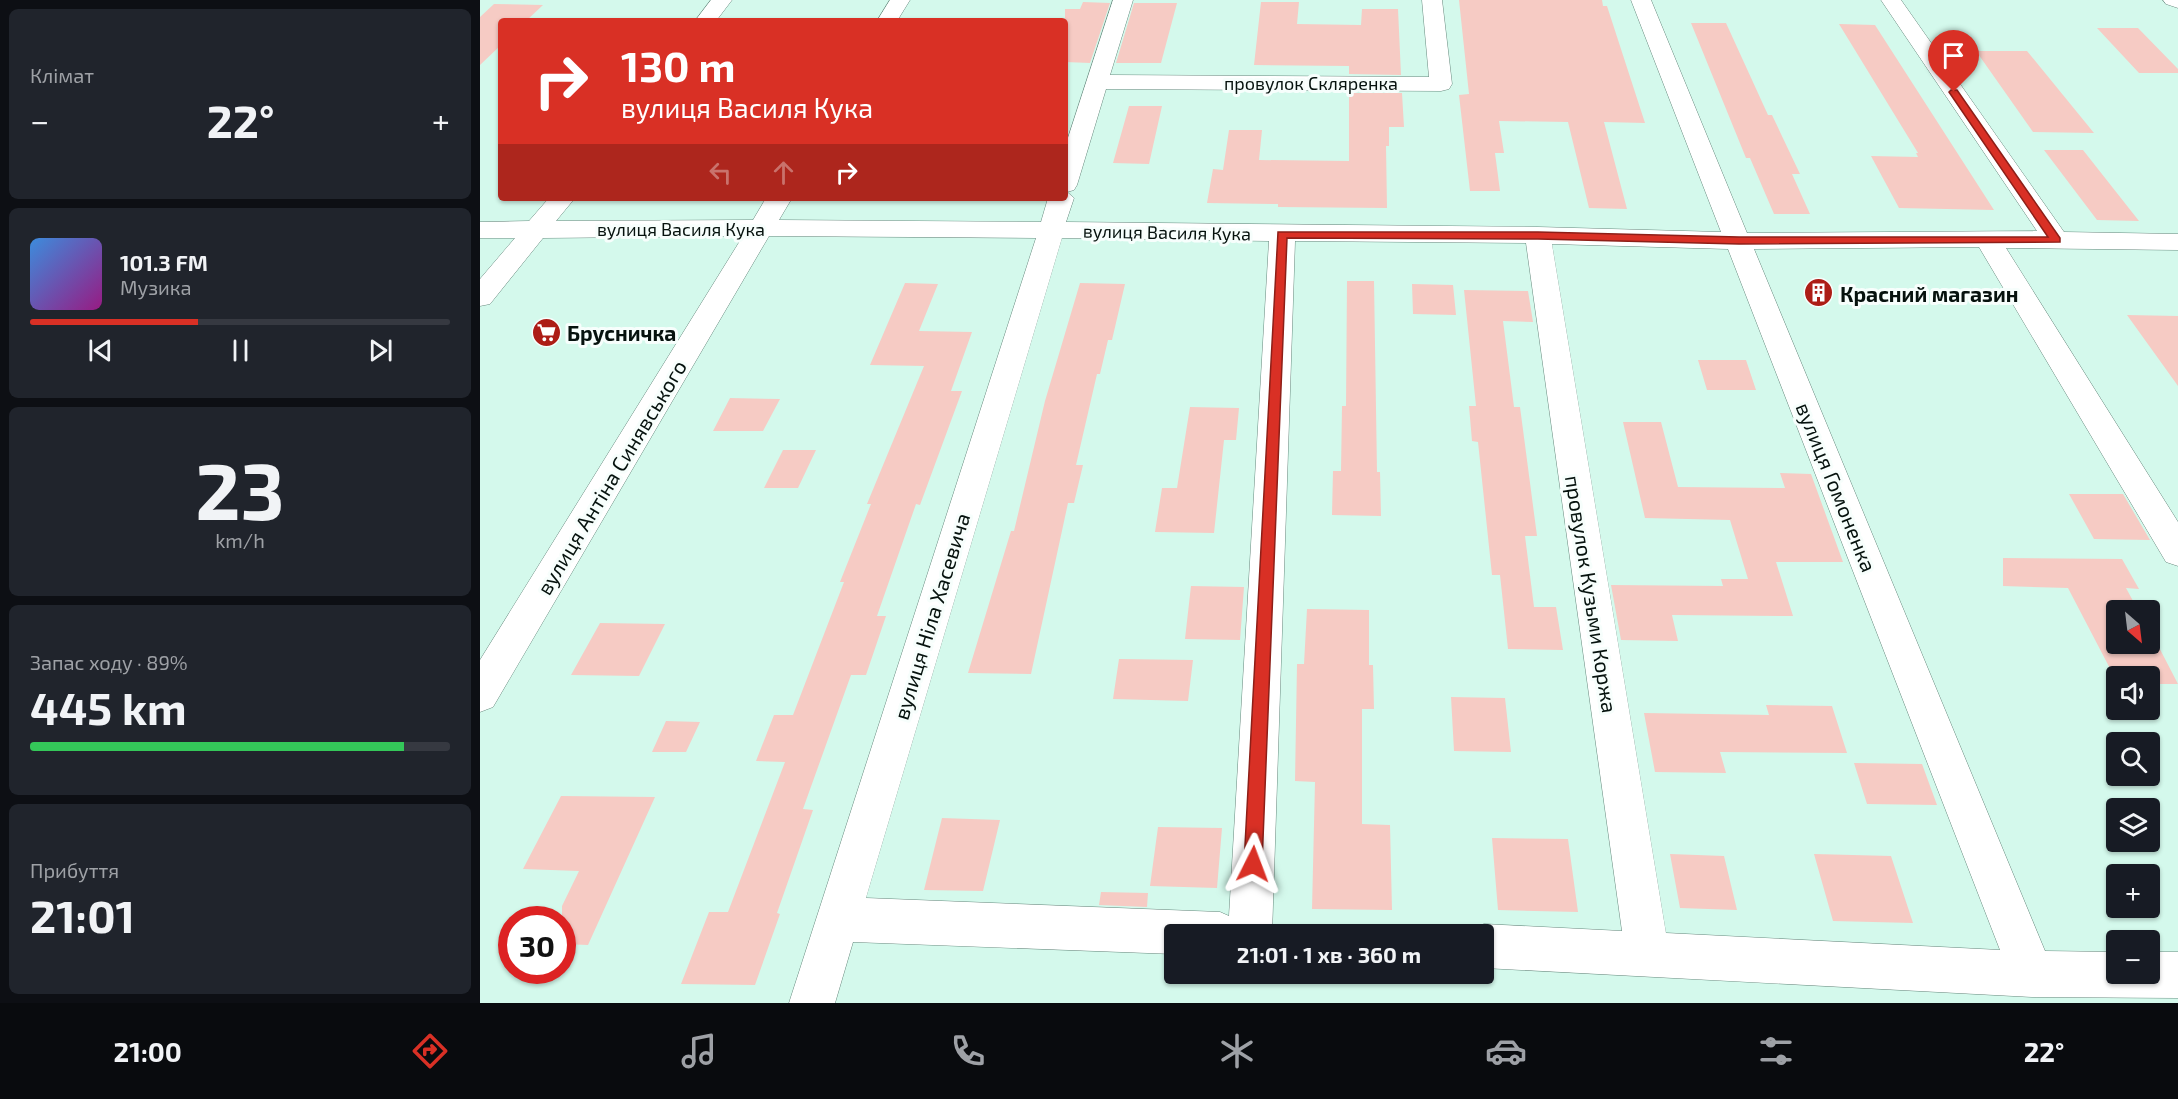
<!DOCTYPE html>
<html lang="uk">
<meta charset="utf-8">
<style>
body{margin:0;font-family:"Exo 2",sans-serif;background:#20242c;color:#f1f3f6;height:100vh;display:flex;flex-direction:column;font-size:22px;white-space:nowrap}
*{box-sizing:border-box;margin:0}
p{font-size:20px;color:#9ea1a6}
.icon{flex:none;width:33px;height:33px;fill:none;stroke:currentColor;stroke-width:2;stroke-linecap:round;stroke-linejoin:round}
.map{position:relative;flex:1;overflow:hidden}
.sheet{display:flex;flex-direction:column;gap:9px;padding:9px;background:#0d0f14;width:480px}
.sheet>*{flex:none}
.banner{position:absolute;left:18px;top:18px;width:570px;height:183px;border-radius:6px;box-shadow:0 2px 4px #0004;background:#d93025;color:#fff;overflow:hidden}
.needle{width:39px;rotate:152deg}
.fabs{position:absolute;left:1626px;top:600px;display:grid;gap:12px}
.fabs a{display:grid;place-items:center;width:54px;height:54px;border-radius:6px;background:#171b24;box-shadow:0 2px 4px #0004;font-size:30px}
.speed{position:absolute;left:18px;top:906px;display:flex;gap:12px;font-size:30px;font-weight:700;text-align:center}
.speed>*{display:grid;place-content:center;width:78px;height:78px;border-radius:50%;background:#171b24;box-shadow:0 2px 4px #0004;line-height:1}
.speed .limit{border:9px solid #d22;background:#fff;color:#111}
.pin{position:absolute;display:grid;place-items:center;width:51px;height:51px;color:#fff;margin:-62px -26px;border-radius:50% 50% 50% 0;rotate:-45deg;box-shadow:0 0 6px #0007}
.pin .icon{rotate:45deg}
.me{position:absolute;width:66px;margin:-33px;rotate:3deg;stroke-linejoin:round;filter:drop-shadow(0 0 4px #0008)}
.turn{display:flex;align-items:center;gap:21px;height:126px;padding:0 24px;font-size:27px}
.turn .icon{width:78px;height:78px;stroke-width:2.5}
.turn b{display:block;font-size:42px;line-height:51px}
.lanes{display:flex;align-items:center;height:57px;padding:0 24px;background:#0003;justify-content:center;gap:30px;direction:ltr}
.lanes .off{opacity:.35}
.big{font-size:45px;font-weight:700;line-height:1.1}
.sheet .card{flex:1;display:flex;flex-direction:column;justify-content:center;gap:9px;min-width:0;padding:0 21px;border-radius:9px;background:#20242c}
.sheet .dial{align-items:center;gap:0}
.dial b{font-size:78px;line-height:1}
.song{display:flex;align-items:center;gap:18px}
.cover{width:72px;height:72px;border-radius:9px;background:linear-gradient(135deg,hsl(210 70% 55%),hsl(310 70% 35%))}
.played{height:6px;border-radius:3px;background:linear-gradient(90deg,#d93025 40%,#363941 40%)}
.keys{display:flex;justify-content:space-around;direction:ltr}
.heat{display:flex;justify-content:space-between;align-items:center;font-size:33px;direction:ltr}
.charge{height:9px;border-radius:4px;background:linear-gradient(90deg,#34c759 89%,#363941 0)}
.trip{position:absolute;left:684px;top:924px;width:330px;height:60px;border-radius:6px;background:#171b24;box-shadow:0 2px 4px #0004;font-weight:700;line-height:60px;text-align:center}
.dock{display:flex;height:96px;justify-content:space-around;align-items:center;background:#090b0e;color:#9ea1a6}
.dock .icon{width:42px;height:42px}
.dock .current{color:#d93025}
.dock b{font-size:27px;color:#f1f3f6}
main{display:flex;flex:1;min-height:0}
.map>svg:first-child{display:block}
.building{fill:#f6cbc4}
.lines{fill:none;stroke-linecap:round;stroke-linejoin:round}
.minor-casing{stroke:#68897e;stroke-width:1}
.minor{fill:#fff;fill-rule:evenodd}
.route{fill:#d93025;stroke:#8d1f18;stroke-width:1.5}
.labels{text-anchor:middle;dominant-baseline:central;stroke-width:6;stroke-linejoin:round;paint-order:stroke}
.far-street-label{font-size:18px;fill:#06120e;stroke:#f7fefc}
.poi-label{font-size:21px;font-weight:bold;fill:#06120e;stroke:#f7fefc;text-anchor:start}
.street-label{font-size:21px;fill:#06120e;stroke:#f7fefc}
</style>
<main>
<section class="sheet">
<div class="card"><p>Клімат</p>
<div class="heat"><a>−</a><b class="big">22°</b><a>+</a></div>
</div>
<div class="card">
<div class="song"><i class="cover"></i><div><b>101.3 FM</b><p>Музика</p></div></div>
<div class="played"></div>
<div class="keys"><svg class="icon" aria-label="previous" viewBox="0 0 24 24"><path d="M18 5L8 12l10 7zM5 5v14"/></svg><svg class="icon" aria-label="pause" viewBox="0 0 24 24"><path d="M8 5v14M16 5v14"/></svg><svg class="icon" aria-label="next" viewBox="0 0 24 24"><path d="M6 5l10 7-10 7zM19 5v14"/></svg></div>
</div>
<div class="card dial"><b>23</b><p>km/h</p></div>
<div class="card"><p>Запас ходу · 89%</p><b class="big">445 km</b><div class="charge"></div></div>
<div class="card"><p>Прибуття</p><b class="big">21:01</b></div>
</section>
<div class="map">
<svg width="1698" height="1003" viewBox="0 0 1698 1003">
<rect width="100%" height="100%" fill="#d4f9ec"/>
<path class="building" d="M979 0H1122L1123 6H1127L1165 123 1124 122 1147 209 1109 208 1088 122 1019 121 1024 153H1015L1020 191H990L979 95 989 94Z
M603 2 630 3 610 63 585 62V9H600Z
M781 2H819L817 24 881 25 882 9H918L921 75 869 74V66L774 65Z
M654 3H697L681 63H636Z
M14 4 63 5 46 21H21V45L0 65V17Z
M1211 23H1246L1288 115H1292L1320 174H1312L1330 214H1294L1270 158H1266Z
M1359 24 1395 25 1514 210 1419 208 1391 156 1438 157 1436 153H1438Z
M1617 28H1658L1698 69V73H1659Z
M1496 51H1547L1614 133 1553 132Z
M869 93H922L924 127H909V146H906L907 208 798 207V204L727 203 733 169 743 170 749 130H782L779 160 869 161Z
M649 106H682L669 164 633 163Z
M1564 150H1603L1659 221 1617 220Z
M867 281H894L897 472H900L901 516 852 515 853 471H861L862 406H866Z
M425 283 458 284 439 331 492 332 471 391H482L440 505 436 504 397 616H406L386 675H371L323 809 333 810 297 913 300 914 275 985 201 984 229 912H248L305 762 276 761 294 715H313L364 582H360L391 504H387L444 366 390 365Z
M600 283 645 284 632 340H628L620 374H617L596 465H603L594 503H588L551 674 488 673 531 531H534L565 401Z
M932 284 973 285 976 315 933 314Z
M984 290 1048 291 1053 322 1023 321 1034 407H1040L1057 536H1045L1054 607H1076L1083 650 1028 649 1020 575H1012L998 442 992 441 989 406H996Z
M1647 315 1698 316V386Z
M1218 360H1266L1276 390H1227Z
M250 398 300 399 283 431H233Z
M710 407 759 408 756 440H744L734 533 675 532 682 488H697Z
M1143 422H1181L1198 487 1305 488 1300 473 1331 474 1363 562H1296L1313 616 1192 615 1198 641 1141 640 1131 585 1243 586 1241 579H1268L1250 520 1165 518Z
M303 450H336L318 488H284Z
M1589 494H1643L1670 540 1614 539Z
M1523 558 1642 559 1659 589 1646 588 1658 610H1636V644H1670V630L1698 684H1670V676H1636V680L1588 588 1523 586Z
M711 586 764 587 760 640 705 639Z
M827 609 889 610V665H893L894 709H882V824L910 825 912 910 832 909 835 782 815 781 817 664H824Z
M120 623 185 624 159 676 91 675Z
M639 659 713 660 708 701 633 699Z
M971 697 1025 698 1031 752 974 751Z
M1286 705 1352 706 1367 753 1240 752 1246 773 1175 772 1164 713 1289 715Z
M186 721 220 722 206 752H172Z
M1374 763 1442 764 1457 805 1387 804Z
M81 796 175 797 108 945 82 944V906L99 871 43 869Z
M462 818 520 820 503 891 444 890Z
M678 827 742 828 737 888 670 886Z
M1012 838 1088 839 1098 912 1018 910Z
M1190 854 1244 856 1257 910 1200 908Z
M1334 854 1411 856 1433 923 1353 921Z
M621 892 668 893 667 907 619 905Z"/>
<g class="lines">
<defs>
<path id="minor" d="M231 0H252L236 21H215Z
M410 0H430L417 21H397Z
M633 0H653L630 75 949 77 942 0H962L972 84 969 89 961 91 626 89 597 185 594 190 587 192 594 198 586 222 1058 227 1241 232 1151 0H1171L1267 233 1557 231 1401 0H1421L1584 232 1698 234V250L1526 248 1698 522V566L1686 562 1499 247 1274 249 1565 951 1636 952V974H1670V952H1698V998L1552 997 1004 968V934H986L988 930 1004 924 1142 931 1046 243 815 241 792 934H694V954L373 942 355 1003H309L556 238 289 236 13 707 0 712V660L263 236 63 238 10 304 0 306V279L35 238H0V222L49 221 69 198H95L76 221 273 220 286 198H312L299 220 561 222 568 198H585V147ZM582 238 789 241 749 916 740 912 386 898ZM1072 244 1248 249 1520 950 1186 933Z
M1683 0H1698V8L1686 4Z"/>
</defs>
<use href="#minor" class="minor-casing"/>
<use href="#minor" class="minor"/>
</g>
<path class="route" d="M1471 90H1477L1580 238V242L1259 244 1058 239 807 238 782 864 779 871 773 873 767 871 764 864 798 232H1058L1259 237H1568L1469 92Z"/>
<defs>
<symbol id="building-disc" viewBox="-11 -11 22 22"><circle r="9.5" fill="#ad1d16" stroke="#f7fefc"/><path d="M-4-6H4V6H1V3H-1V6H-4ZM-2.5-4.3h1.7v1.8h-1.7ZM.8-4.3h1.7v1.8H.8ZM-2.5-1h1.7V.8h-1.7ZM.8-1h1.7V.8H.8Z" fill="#fff"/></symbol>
<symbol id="supermarket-disc" viewBox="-11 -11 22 22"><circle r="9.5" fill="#ad1d16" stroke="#f7fefc"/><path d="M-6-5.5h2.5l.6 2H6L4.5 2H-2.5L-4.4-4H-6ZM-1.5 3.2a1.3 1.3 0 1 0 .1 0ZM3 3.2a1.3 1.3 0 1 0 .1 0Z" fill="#fff"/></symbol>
</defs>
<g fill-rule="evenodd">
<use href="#building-disc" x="1322" y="276" width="33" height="33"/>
<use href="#supermarket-disc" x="50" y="316" width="33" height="33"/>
</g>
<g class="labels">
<g class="far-street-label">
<text x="831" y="83">провулок Скляренка</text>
<text x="201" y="229">вулиця Василя Кука</text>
<text transform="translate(687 232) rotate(1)">вулиця Василя Кука</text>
</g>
<g class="poi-label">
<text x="1360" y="293">Красний магазин</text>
<text x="87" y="332">Брусничка</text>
</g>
<g class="street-label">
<text transform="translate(131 477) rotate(-59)">вулиця Антіна Синявського</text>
<text transform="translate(1357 487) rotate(68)">вулиця Гомоненка</text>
<text transform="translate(1112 594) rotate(81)">провулок Кузьми Коржа</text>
<text transform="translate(451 616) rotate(-73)">вулиця Ніла Хасевича</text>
</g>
</g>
</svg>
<div class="fabs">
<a><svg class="needle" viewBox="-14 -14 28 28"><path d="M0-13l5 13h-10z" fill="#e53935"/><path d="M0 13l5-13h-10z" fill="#9ea1a6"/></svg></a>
<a><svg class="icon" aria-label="sound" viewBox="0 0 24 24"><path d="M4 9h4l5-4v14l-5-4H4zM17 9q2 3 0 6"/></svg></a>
<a><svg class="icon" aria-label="search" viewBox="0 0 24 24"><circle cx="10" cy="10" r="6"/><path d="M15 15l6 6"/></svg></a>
<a><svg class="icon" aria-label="layers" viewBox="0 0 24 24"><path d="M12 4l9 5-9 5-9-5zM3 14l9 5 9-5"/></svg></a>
<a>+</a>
<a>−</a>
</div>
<div class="speed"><div class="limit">30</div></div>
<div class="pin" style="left:1474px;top:92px;background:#d93025"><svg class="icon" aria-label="arrive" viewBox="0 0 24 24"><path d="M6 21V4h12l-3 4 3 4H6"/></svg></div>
<svg class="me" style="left:773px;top:864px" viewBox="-20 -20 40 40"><path d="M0-17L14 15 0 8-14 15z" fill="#d93025" stroke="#fff" stroke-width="4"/></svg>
<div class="trip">21:01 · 1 хв · 360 m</div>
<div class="banner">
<div class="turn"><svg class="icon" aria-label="right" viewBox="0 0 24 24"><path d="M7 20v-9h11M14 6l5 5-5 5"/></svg><div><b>130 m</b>вулиця Василя Кука</div></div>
<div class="lanes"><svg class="icon off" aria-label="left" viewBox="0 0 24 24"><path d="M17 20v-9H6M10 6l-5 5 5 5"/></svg><svg class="icon off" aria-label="ahead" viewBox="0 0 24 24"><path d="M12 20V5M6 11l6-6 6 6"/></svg><svg class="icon" aria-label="right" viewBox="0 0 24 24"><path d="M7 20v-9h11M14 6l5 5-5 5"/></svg></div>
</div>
</div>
</main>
<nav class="dock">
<b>21:00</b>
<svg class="icon current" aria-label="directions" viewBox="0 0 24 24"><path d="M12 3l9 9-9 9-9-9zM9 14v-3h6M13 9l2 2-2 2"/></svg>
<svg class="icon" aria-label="music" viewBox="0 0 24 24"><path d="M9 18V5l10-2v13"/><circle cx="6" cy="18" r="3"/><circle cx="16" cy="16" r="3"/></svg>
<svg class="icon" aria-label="phone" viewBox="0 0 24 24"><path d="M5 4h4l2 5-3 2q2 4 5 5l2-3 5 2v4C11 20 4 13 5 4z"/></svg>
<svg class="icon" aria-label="climate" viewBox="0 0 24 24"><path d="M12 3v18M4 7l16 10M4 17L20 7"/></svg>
<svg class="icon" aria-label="car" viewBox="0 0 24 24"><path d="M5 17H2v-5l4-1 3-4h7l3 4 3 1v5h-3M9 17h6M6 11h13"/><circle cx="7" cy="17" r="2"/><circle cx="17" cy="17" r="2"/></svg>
<svg class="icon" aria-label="filters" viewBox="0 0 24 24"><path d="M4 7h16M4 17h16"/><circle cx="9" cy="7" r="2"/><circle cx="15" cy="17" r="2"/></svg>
<b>22°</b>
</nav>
